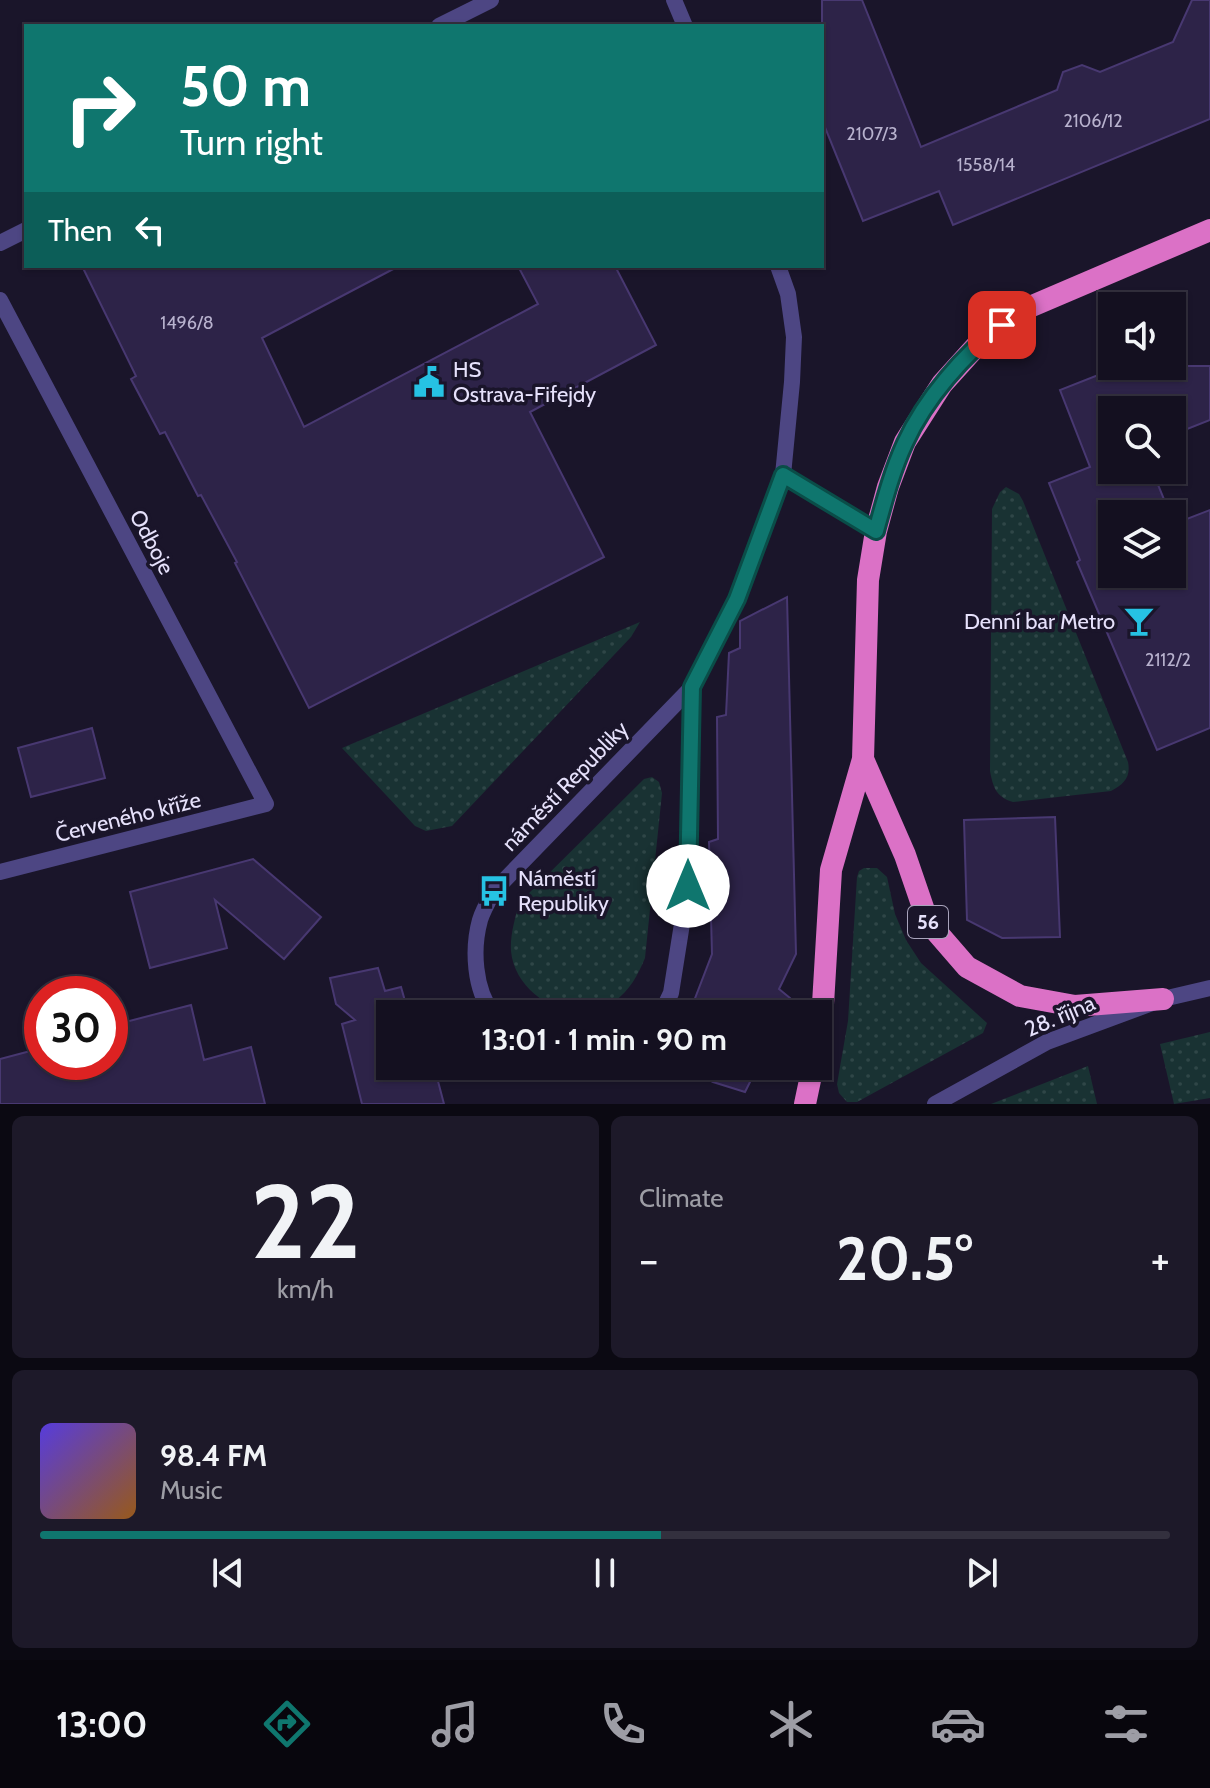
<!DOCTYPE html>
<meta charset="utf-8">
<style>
body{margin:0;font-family:Cabin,sans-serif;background:#1d1929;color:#f1f3f6;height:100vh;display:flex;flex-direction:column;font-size:30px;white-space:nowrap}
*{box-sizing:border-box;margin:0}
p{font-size:26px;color:#9d9da5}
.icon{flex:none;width:44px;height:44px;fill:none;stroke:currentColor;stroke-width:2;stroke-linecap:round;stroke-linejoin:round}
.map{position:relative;height:1104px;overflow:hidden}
.panel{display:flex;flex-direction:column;gap:12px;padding:12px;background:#0b0912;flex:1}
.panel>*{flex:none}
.banner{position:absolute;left:24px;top:24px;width:800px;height:244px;border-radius:0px;box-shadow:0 2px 6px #0004,0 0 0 2px #33303e;background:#0f766e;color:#fff;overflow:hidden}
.tools{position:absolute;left:1098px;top:292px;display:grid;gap:16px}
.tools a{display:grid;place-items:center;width:88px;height:88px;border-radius:0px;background:#141020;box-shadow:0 2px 6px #0004,0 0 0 2px #33303e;font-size:40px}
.speed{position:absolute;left:24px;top:976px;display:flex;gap:16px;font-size:40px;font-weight:700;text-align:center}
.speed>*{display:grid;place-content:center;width:104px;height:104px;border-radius:50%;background:#141020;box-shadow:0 2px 6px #0004,0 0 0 2px #33303e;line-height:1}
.speed .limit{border:12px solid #d22;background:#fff;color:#111}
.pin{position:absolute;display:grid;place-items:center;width:68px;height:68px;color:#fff;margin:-34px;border-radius:16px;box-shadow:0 4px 12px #0006}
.me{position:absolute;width:88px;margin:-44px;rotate:0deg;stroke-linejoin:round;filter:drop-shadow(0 0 6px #0008)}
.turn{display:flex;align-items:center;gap:28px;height:168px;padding:0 24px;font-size:36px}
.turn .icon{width:104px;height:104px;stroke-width:2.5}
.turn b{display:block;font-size:56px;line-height:68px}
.then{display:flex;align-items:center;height:76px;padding:0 24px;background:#0003;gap:16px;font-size:30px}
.big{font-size:60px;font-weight:800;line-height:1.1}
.panel .tile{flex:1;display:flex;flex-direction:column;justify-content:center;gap:12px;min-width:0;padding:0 28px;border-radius:12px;background:#1d1929}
.panel .dial{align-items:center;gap:0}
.dial b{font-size:104px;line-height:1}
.song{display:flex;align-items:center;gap:24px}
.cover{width:96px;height:96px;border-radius:12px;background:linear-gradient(135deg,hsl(250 70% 55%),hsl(30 70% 35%))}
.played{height:8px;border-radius:4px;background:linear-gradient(90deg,#0f766e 55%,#33303e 55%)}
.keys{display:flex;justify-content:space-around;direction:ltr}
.heat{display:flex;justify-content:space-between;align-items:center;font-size:44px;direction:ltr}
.panel .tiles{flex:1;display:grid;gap:12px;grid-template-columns:1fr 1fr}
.tile:last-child{grid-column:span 2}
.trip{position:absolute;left:376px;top:1000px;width:456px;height:80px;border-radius:0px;background:#141020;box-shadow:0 2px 6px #0004,0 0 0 2px #33303e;font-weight:800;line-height:80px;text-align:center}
.dock{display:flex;height:128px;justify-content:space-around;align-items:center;background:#08060d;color:#9d9da5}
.dock .icon{width:56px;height:56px}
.dock .current{color:#0f766e}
.dock b{font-size:36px;color:#f1f3f6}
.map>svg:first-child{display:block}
.grass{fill:url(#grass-dots)}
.building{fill:#2d2348;stroke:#483871;stroke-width:2}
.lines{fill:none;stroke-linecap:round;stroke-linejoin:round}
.service{stroke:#4d4683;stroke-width:16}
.minor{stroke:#4d4683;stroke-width:16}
.tertiary{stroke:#4d4683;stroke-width:16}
.trunk{stroke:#db71c6;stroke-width:22}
.route-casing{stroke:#0a4d48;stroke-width:20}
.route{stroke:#0f766e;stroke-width:14}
.labels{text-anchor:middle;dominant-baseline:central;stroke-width:7;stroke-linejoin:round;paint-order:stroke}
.number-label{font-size:18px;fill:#b8b2ce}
.shield{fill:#1a152a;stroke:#a9a4bc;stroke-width:2}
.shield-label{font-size:20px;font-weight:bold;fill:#e6e1fb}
.poi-label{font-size:22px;fill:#e6e1fb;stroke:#1a152a;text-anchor:start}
.street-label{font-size:22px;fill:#e6e1fb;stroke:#1a152a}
</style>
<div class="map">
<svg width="1210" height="1104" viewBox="0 0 1210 1104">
<defs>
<pattern id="grass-dots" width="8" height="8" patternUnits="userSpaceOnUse" patternTransform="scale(2)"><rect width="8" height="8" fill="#193233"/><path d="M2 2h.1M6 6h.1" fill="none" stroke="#2f4647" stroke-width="1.8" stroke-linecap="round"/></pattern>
</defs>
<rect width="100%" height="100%" fill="#1a152a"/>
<path class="grass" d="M1006 487 1019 494 1023 501 1128 762C1131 777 1124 784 1111 791L1013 802C996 797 993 787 990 771L992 509 1000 492Z
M640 622 631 637 452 826 426 831 415 826 342 748Z
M652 777 659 782 662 793 645 958C638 975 630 990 614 1002 575 1029 515 997 511 951 510 935 515 919 519 903L644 779Z
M864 868H877L887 877 895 914 906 940 921 963 987 1023 983 1033 857 1102H847L839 1093 837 1084 848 1021 857 877 859 871Z
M1210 1032V1098L1174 1104 1160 1044Z
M1088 1066 1097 1104H991Z"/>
<path class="building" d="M822 0H862L921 147 1057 90 1063 72 1082 65 1100 72 1173 42 1192 0H1210V119L953 225 939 191 863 221 822 120Z
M82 266H399L262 338 304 427 538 304 518 266H615L656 345 530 412 604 557 309 708 235 563 237 562 201 495 198 496 165 432 160 434 131 379 136 376Z
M1121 366H1210V420L1172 435V410H1112V470H1152L1170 514H1112V574H1172V520L1174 524 1210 510V728L1157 750 1077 562 1080 560 1049 483 1090 467 1060 390Z
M787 597 796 954 779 989 790 998 783 1014H689L712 954 709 842 718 839 717 717 726 715 729 653 740 648V621Z
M92 728 105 778 31 797 18 748Z
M1055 817 1060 937 1002 938 967 920 964 820Z
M253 859 321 917 284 959 215 900 227 948 150 968 130 892Z
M378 968 385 991 401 987 407 1008 419 1005 421 1014H390V1066H434L444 1104H362L342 1024 355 1020 336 1004 330 978Z
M191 1005 204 1060 251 1047 265 1104H0V1059L38 1049 37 1045 42 1044V1062H110V1026Z
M683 1066H758L745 1092 713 1082Z"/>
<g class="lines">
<path class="service" d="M439 26 491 0
M0 243 26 230"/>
<path class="minor" d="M674 0 685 26
M0 300 266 804 0 872
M783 475 876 531
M493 1014C474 989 472 949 480 920 483 910 489 900 494 891L692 687
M661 1014 671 993 688 886 692 687 737 599 783 475 792 382 794 337 788 294 778 266"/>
<path class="tertiary" d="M935 1104 1047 1042 1163 999 1210 988"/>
<path class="trunk" d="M863 759 905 855 928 922 967 967 1020 996 1075 1006 1163 999
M818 1035 823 1004 831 870 863 759 868 580 876 531 888 487 905 442 942 384 980 342 1025 309 1210 230
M805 1104 813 1066"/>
</g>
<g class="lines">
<defs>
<path id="route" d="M688 886 692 687 737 599 783 475 876 531C884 502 892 471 905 443 925 399 964 354 1002 325"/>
</defs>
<use href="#route" class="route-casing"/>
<use href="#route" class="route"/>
</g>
<defs>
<symbol id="civic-bare" viewBox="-9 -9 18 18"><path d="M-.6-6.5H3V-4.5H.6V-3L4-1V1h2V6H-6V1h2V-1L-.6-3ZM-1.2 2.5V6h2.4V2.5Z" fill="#26c2e3" stroke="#1a152a" stroke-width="2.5" paint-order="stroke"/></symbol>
<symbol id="bar-bare" viewBox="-9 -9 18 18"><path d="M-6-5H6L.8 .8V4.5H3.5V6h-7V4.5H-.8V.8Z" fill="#26c2e3" stroke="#1a152a" stroke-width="2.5" paint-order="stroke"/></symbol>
<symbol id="bus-bare" viewBox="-9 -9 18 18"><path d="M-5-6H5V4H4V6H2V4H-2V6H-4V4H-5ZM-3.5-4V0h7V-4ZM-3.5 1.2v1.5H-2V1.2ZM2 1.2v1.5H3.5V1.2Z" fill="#26c2e3" stroke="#1a152a" stroke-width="2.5" paint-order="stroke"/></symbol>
</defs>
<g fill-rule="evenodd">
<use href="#civic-bare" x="407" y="360" width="44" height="44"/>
<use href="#bar-bare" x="1117" y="599" width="44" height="44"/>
<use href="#bus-bare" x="472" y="869" width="44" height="44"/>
</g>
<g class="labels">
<g class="number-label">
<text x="1093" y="121">2106/12</text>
<text x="872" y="134">2107/3</text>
<text x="986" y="165">1558/14</text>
<text x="187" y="323">1496/8</text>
<text x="1168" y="660">2112/2</text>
</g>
<rect class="shield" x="908" y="906" width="40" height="32" rx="6"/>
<g class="shield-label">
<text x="928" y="922">56</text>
</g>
<g class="poi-label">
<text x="453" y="369">HS<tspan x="453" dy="25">Ostrava-Fifejdy</tspan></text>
<text x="1115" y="621" text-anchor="end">Denní bar Metro</text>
<text x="518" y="878">Náměstí<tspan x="518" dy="25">Republiky</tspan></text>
</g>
<g class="street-label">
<text transform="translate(152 542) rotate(62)">Odboje</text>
<text transform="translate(565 786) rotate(-46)">náměstí Republiky</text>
<text transform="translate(128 817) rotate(-14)">Červeného kříže</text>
<text transform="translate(1060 1016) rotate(-23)">28. října</text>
</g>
</g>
</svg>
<div class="tools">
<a><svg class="icon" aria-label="sound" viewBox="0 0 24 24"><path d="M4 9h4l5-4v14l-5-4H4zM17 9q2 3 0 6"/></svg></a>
<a><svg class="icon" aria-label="search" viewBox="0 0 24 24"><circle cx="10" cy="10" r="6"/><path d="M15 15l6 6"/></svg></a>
<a><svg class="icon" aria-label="layers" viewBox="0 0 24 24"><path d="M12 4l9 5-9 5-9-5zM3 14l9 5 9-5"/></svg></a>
</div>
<div class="speed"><div class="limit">30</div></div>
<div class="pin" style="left:1002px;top:325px;background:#d93025"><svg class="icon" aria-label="arrive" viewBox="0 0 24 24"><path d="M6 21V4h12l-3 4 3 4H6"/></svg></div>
<svg class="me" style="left:688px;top:886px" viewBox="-20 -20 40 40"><circle r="19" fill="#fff"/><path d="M0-13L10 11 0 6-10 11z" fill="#0f766e"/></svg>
<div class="trip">13:01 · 1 min · 90 m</div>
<div class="banner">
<div class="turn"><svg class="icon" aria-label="right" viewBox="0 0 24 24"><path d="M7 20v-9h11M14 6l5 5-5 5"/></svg><div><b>50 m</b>Turn right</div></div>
<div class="then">Then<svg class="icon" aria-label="left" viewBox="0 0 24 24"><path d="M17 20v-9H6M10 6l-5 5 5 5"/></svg></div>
</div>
</div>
<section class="panel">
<div class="tiles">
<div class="tile dial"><b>22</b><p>km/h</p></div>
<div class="tile"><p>Climate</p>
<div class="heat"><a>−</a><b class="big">20.5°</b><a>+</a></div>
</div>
<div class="tile">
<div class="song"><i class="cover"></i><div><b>98.4 FM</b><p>Music</p></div></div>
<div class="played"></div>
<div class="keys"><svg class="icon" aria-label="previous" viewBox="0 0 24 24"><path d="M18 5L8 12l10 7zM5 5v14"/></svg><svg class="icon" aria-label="pause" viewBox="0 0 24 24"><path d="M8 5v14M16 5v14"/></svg><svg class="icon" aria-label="next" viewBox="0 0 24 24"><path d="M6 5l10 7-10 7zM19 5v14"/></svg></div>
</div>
</div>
</section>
<nav class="dock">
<b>13:00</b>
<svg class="icon current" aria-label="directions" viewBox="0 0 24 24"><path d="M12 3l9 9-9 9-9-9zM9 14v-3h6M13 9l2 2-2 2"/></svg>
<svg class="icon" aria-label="music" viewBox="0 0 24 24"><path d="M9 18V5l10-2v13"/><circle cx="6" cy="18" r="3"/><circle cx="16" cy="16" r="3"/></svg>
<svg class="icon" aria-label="phone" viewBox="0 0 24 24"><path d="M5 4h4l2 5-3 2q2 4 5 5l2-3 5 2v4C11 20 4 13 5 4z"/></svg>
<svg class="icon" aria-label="climate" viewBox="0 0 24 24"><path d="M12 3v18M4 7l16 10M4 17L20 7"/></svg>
<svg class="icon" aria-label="car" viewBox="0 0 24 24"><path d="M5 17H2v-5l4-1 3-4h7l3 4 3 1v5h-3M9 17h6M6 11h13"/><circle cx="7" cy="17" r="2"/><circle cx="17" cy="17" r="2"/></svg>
<svg class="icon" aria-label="filters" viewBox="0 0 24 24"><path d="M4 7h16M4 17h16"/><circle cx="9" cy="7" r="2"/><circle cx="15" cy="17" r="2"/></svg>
</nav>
